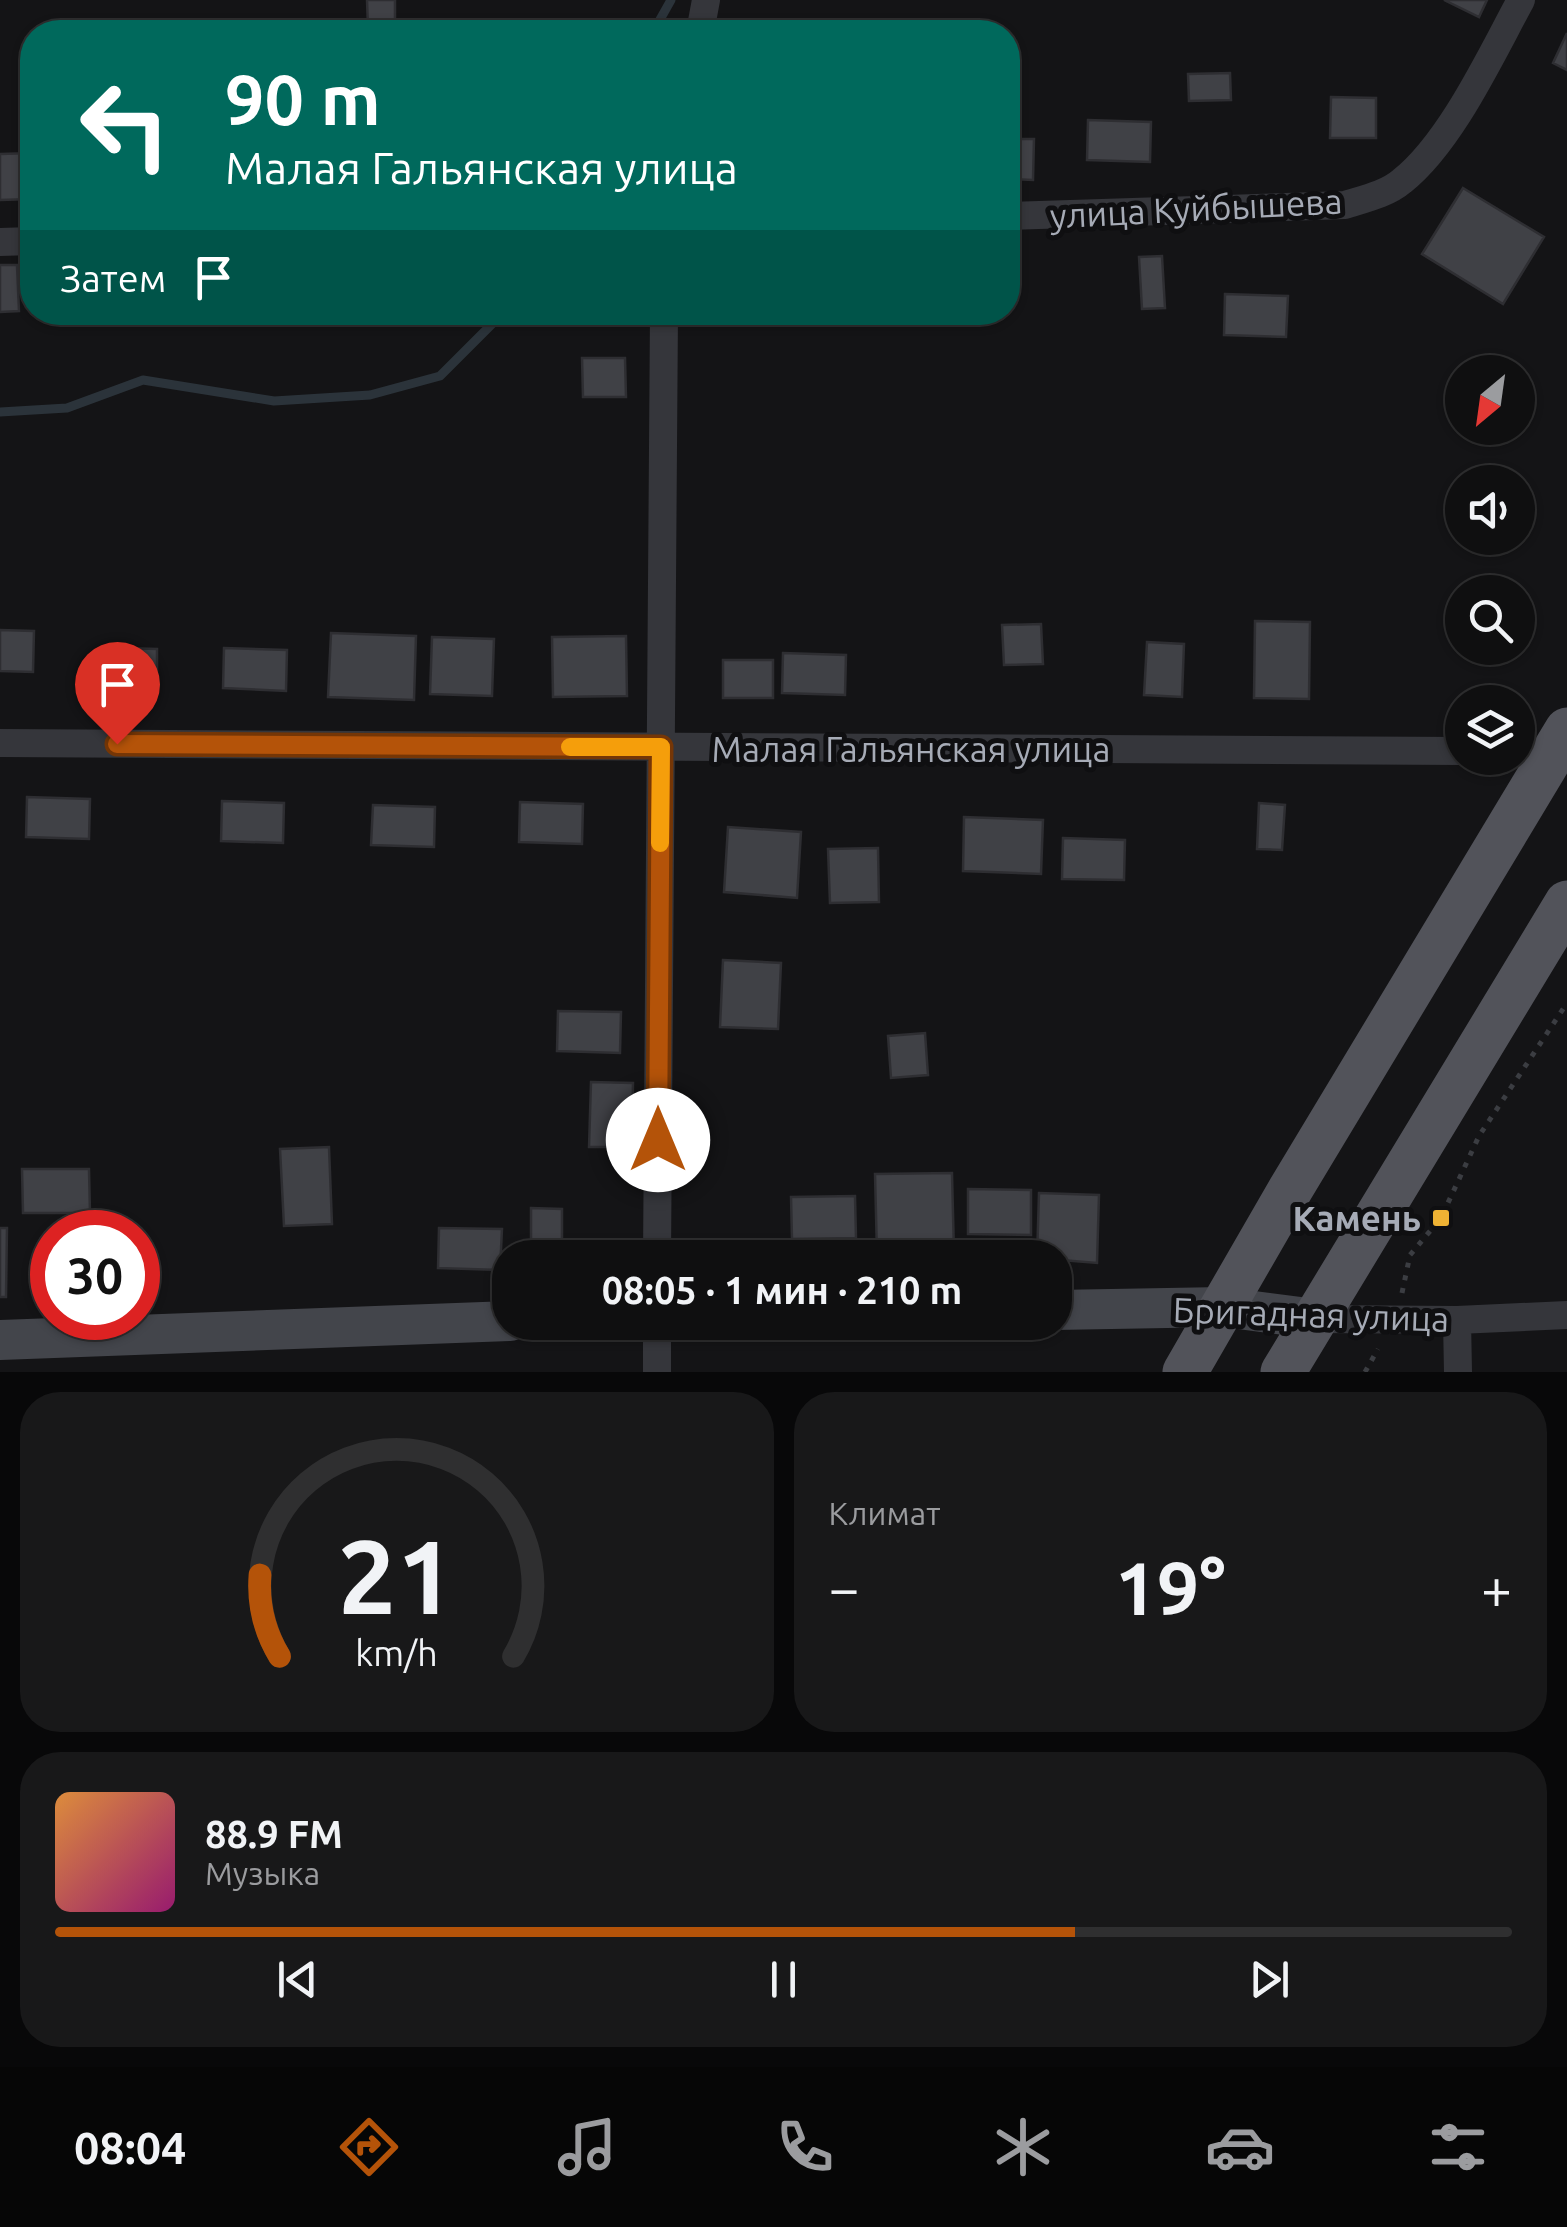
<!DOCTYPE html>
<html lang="ru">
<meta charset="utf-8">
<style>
body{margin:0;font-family:Ubuntu,sans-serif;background:#181819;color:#f1f3f6;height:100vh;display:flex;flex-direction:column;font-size:38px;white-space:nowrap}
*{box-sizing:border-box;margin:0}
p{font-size:32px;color:#9b9c9f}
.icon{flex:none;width:55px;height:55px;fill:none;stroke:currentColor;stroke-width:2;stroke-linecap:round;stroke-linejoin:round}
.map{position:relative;height:1372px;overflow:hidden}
.panel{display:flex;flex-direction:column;gap:20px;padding:20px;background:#080809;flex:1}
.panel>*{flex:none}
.hud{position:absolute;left:20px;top:20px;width:1000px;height:305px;border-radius:40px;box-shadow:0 2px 8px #0004,0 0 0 2px #2f2f30;background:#00695c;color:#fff;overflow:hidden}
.needle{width:65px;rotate:209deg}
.controls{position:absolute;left:1445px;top:355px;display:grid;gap:20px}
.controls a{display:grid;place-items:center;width:90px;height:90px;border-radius:50%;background:#0f0f10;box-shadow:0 2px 8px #0004,0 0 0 2px #2f2f30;font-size:50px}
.speed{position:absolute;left:30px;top:1210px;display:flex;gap:20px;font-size:50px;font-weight:700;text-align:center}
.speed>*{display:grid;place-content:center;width:130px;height:130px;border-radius:50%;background:#0f0f10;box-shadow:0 2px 8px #0004,0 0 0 2px #2f2f30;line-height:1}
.speed .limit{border:15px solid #d22;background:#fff;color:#111}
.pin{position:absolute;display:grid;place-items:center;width:85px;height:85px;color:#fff;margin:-102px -42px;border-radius:50% 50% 50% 0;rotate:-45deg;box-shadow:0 0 10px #0007}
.pin .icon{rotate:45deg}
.me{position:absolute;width:110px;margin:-55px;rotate:0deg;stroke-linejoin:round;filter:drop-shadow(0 0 8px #0008)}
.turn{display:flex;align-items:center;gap:35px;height:210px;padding:0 40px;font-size:45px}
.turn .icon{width:130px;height:130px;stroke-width:2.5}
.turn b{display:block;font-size:70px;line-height:85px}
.then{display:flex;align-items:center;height:95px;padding:0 40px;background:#0003;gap:20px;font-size:38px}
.big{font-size:75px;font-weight:700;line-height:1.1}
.panel .tile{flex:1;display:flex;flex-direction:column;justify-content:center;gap:15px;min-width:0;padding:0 35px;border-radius:40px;background:#181819}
.panel .dial{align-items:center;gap:0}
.dial svg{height:260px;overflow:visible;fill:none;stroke:#2f2f30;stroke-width:7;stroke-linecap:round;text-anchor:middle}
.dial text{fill:#f1f3f6;stroke:none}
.song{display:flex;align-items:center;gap:30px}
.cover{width:120px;height:120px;border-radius:15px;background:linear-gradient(135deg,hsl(30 70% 55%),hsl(320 70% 35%))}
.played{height:10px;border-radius:5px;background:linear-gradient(90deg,#b45309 70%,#2f2f30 70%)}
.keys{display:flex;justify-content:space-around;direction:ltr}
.heat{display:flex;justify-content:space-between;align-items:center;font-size:55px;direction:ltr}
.panel .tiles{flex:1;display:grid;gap:20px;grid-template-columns:1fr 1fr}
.tile:last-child{grid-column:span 2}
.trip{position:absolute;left:492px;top:1240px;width:580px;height:100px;border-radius:40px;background:#0f0f10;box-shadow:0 2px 8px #0004,0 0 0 2px #2f2f30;font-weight:700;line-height:100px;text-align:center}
.tabs{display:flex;height:160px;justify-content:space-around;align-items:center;background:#060606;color:#9b9c9f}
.tabs .icon{width:70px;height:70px}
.tabs .current{color:#b45309}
.tabs b{font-size:45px;color:#f1f3f6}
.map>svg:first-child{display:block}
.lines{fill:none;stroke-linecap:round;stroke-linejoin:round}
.stream{stroke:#2b333a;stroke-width:9}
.building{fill:#404146;stroke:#2e2e32;stroke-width:2.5}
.path{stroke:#3b3d42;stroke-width:5;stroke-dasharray:5 8;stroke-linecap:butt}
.street{stroke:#35363b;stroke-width:28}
.secondary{stroke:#43454b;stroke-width:40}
.primary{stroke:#52535a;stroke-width:45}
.route-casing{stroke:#753606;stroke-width:25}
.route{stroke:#b45309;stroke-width:18}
.slow{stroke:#f59e0b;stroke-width:18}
.poi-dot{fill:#eeb234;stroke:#0f0f11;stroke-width:4}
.labels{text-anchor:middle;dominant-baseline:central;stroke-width:10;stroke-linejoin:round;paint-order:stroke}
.street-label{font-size:35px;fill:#a6abb6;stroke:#0f0f11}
.poi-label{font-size:35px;font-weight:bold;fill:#a6abb6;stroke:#0f0f11;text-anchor:end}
</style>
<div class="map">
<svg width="1567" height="1372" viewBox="0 0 1567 1372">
<rect width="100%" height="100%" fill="#141416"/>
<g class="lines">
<path class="stream" d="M653 32 671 0
M0 412 67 408 143 380 274 401 370 395 440 376 504 312"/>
</g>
<path class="building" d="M367 0H395V27L368 28Z
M1444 0H1487L1479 17Z
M1567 33V70L1553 63Z
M1230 73 1231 100 1189 101 1188 74Z
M1331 97 1376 98V138H1330Z
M1088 120 1151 122 1150 162 1087 160Z
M1008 139H1034L1033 180 1008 179Z
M32 153V199L0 200V154Z
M1463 188 1544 237 1503 304 1422 254Z
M1162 256 1165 308 1142 309 1139 257Z
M0 265H17L19 311 0 312Z
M1225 294 1288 296 1286 337 1224 335Z
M756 312H818V324L756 323Z
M582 358H625L626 397H583Z
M1255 621 1310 622 1309 699 1254 698Z
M1041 624 1043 664 1004 665 1002 625Z
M0 630 34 631 33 672 0 671Z
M331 633 416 636 414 700 328 697Z
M626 636 627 696 553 697 552 637Z
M432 637 494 639 492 696 430 694Z
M1147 642 1184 644 1182 697 1144 695Z
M121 648 157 649V694L120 693Z
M224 648 287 650 286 691 223 688Z
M783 653 846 655 845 695 782 693Z
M723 660H773V698H723Z
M27 797 90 799 89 839 26 837Z
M222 801 284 803 283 843 221 841Z
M520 802 583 804 582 844 519 842Z
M1259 803 1285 805 1282 850 1257 849Z
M373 805 435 807 434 847 371 845Z
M964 817 1043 820 1041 874 963 871Z
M728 827 801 832 797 898 724 892Z
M1063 838 1125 840 1124 880 1062 879Z
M878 848 879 902 830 903 828 849Z
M723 960 781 963 778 1029 720 1027Z
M558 1011 621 1012 620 1053 557 1051Z
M925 1033 928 1075 891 1078 888 1036Z
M591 1082 633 1083 632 1147H589Z
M329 1147 332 1224 284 1226 280 1149Z
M22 1169H89L90 1213H23Z
M952 1173 954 1253 877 1255 875 1174Z
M968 1189 1031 1190V1235L968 1234Z
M1039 1193 1099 1195 1097 1263 1037 1258Z
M855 1196 856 1238 792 1239 791 1197Z
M531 1208 562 1209V1247H531Z
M0 1228H7L6 1297H0Z
M439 1228 502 1229 500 1270 438 1268Z"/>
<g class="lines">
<path class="path" d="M1402 1293 1410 1255 1441 1218 1479 1136 1567 1003
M1365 1372 1378 1349"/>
<path class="street" d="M700 32 706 0
M1008 216 1345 205C1364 199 1387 194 1402 181 1451 142 1491 55 1521 0
M0 242 32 241
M0 743 1462 751
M1518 752H1554
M657 1258 664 312
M1316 1319 1457 1320 1567 1315
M1457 1320 1458 1372
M657 1322V1372"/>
<path class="secondary" d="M1055 1310 1223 1307 1316 1319
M0 1340 510 1321"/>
<path class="primary" d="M1185 1372 1290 1190 1567 730
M1283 1372 1567 903"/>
</g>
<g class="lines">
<defs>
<path id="route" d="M117 744 661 747 658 1140"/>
</defs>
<use href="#route" class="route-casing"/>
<use href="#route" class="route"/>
<path class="slow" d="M570 747H661L660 843"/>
</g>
<rect class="poi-dot" x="1431" y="1208" width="20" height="20" rx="5"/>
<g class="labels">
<g class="street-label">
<text transform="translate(1196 208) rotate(-3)">улица Куйбышева</text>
<text x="911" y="749">Малая Гальянская улица</text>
<text transform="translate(1311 1314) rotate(2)">Бригадная улица</text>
</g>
<g class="poi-label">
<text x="1421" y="1218">Камень</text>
</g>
</g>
</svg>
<div class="controls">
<a><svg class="needle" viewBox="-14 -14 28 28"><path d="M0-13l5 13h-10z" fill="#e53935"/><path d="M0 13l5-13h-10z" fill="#9b9c9f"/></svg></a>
<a><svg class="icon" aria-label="sound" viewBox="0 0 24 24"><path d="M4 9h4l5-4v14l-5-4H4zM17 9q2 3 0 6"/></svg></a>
<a><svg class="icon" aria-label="search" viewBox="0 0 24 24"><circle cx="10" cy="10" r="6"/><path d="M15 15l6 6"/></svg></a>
<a><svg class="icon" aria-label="layers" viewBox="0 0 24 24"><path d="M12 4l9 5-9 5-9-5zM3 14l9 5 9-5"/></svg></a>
</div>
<div class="speed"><div class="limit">30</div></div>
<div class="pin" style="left:117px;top:744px;background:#d93025"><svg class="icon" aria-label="arrive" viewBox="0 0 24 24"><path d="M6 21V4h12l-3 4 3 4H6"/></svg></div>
<svg class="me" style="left:658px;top:1140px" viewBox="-20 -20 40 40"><circle r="19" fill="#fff"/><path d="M0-13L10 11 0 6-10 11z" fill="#b45309"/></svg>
<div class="trip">08:05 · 1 мин · 210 m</div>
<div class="hud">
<div class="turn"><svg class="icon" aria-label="left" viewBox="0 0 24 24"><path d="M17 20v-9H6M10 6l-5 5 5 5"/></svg><div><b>90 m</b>Малая Гальянская улица</div></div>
<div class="then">Затем<svg class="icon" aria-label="arrive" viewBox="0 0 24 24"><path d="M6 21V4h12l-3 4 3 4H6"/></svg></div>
</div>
</div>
<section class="panel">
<div class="tiles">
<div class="tile dial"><svg viewBox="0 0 100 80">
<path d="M14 69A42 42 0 1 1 86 69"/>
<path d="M14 69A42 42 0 0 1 8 44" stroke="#b45309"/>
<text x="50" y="56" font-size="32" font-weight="700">21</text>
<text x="50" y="72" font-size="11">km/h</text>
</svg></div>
<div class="tile"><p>Климат</p>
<div class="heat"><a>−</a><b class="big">19°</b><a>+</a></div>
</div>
<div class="tile">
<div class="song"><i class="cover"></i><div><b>88.9 FM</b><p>Музыка</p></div></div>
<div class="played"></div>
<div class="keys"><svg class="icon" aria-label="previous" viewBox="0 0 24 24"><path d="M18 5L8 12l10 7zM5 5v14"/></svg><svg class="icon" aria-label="pause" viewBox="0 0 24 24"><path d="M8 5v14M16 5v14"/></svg><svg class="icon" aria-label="next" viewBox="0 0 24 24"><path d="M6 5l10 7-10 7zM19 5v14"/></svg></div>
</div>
</div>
</section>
<nav class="tabs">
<b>08:04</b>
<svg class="icon current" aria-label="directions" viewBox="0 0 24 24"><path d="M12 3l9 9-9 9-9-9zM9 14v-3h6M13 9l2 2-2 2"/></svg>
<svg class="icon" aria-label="music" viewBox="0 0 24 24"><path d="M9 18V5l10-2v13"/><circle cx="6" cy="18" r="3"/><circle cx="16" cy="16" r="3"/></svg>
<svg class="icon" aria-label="phone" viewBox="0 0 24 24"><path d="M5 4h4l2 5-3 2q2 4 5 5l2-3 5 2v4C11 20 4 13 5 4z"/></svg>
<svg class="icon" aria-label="climate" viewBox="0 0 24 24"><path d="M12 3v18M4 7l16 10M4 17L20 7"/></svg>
<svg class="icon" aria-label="car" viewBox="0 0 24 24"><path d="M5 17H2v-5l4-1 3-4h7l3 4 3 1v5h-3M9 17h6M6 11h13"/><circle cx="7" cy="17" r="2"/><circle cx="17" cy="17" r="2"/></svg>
<svg class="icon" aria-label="filters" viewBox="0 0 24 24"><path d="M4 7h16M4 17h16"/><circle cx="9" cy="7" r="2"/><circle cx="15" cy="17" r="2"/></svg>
</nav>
